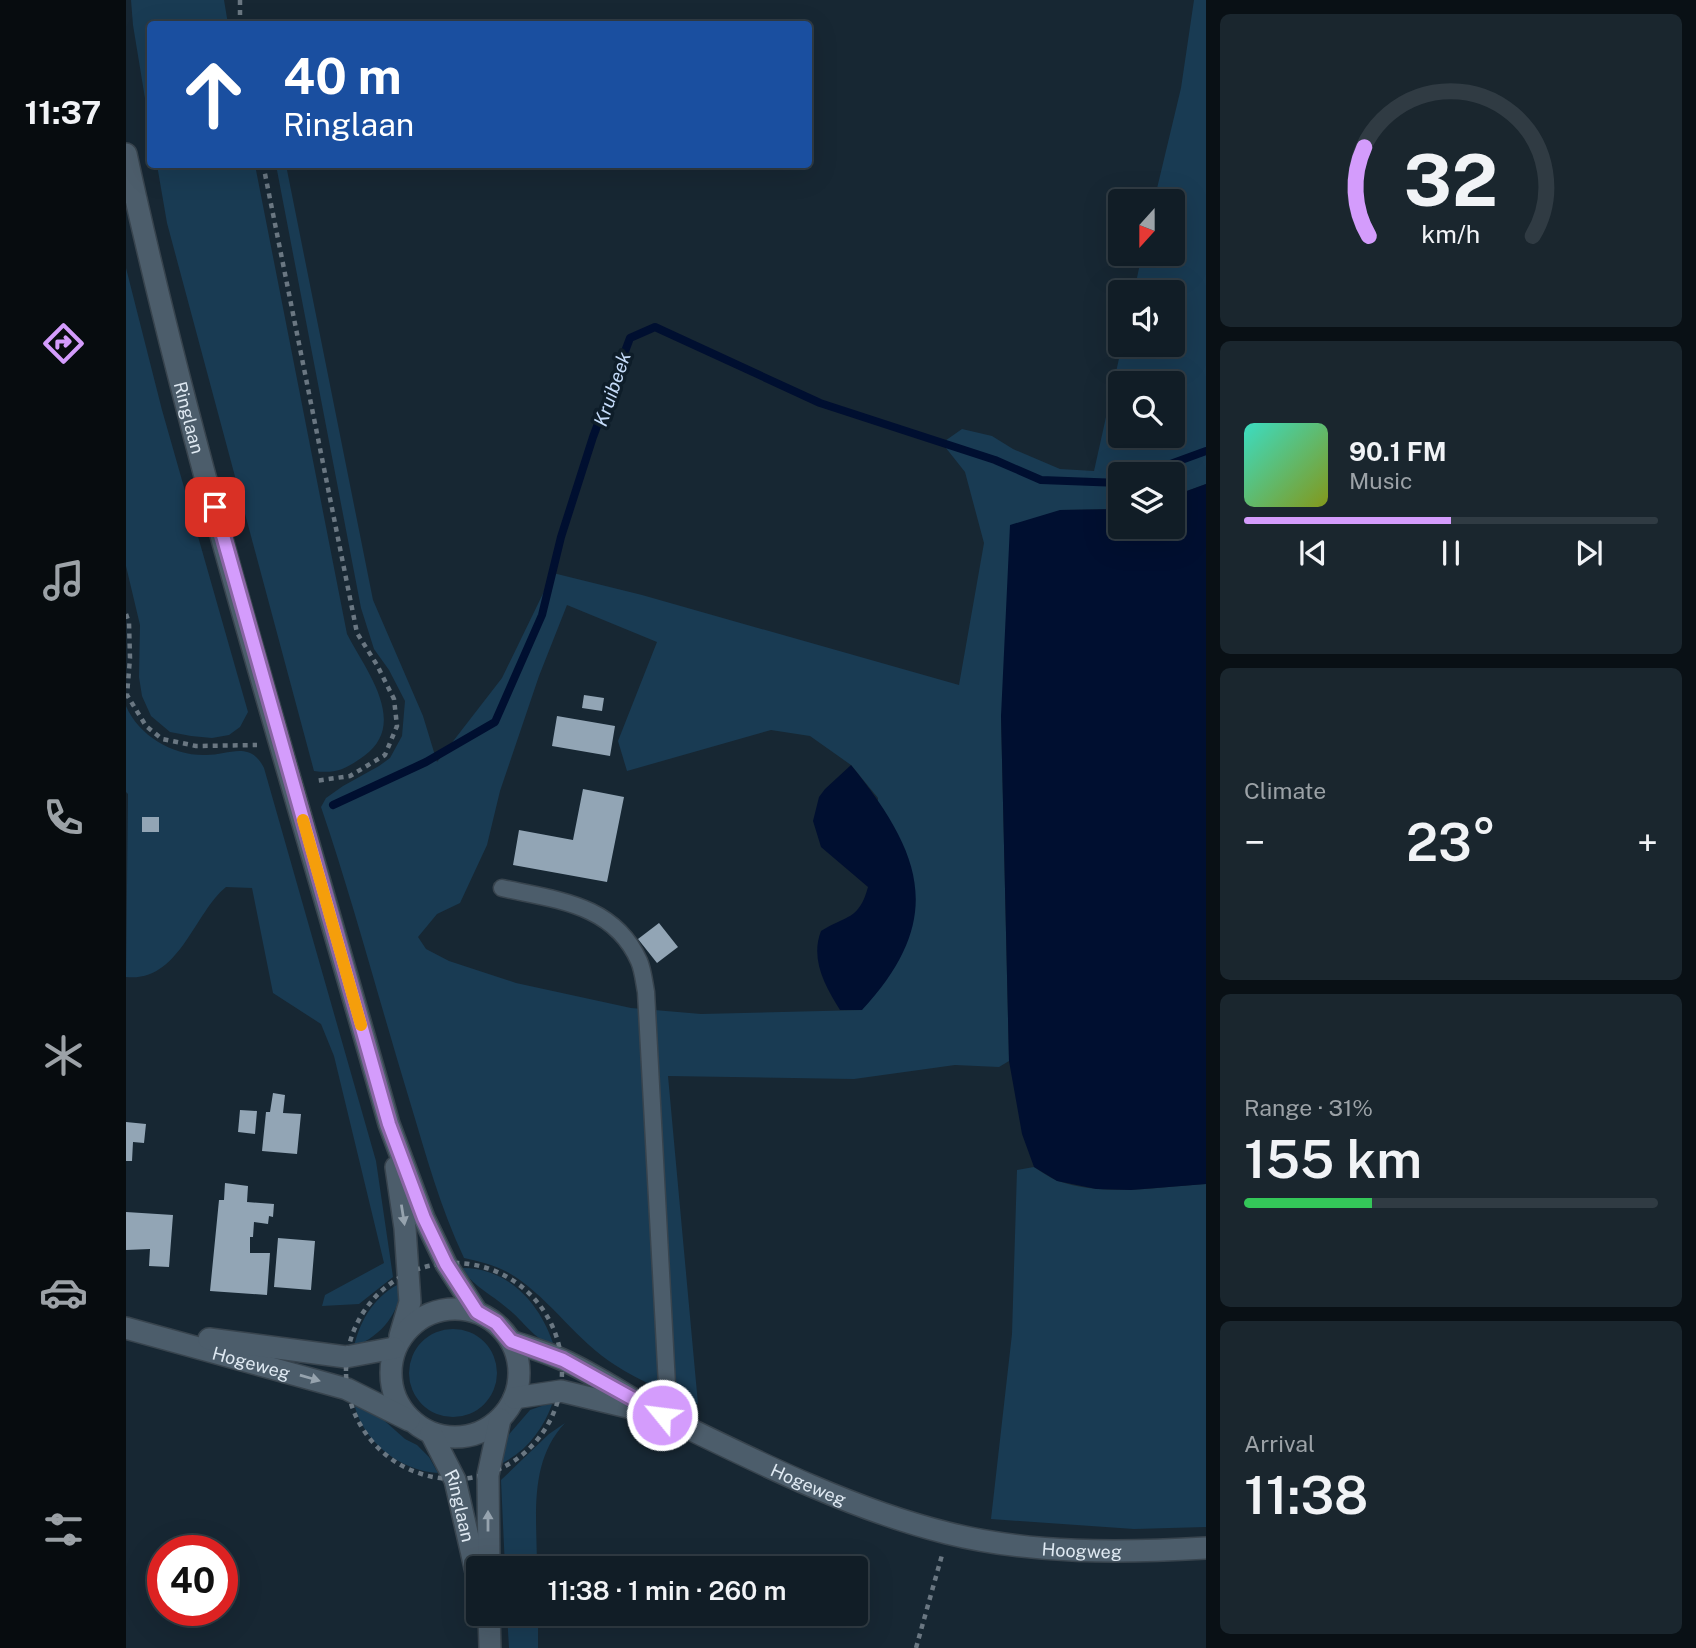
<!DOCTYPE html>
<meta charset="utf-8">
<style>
body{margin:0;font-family:"Public Sans",sans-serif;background:#1a262e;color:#f1f3f6;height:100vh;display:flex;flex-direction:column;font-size:26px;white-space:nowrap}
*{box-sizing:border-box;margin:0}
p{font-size:23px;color:#9ca2a7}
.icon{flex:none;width:38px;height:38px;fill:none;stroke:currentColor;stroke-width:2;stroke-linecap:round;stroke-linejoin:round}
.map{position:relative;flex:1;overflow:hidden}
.drawer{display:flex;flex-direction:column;gap:14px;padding:14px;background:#091015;width:490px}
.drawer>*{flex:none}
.guide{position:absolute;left:21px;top:21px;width:665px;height:147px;border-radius:7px;box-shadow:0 7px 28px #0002,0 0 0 2px #303b43;background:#1a4fa0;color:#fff;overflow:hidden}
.needle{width:46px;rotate:201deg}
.fabs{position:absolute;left:982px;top:189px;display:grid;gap:14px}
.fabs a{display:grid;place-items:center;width:77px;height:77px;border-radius:7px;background:#111d26;box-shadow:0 7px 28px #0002,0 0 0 2px #303b43;font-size:35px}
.speed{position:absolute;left:21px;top:1535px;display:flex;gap:14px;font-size:35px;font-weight:700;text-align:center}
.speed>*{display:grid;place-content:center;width:91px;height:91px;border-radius:50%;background:#111d26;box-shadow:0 7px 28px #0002,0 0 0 2px #303b43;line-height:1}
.speed .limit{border:10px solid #d22;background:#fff;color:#111}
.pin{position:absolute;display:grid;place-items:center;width:60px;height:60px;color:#fff;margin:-30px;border-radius:14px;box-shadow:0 4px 10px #0006}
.me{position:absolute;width:77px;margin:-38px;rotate:299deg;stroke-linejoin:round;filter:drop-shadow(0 0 5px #0008)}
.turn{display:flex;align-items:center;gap:24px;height:147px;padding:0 21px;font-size:32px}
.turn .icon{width:91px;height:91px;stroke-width:2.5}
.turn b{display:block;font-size:49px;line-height:60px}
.big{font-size:52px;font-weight:600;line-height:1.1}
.drawer .tile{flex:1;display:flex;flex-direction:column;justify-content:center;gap:10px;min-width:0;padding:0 24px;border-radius:10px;background:#1a262e}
.drawer .dial{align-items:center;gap:0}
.dial svg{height:182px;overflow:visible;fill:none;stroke:#303b43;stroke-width:7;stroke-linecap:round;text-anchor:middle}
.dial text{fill:#f1f3f6;stroke:none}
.song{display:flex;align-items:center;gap:21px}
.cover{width:84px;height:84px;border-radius:10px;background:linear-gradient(135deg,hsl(170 70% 55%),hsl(70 70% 35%))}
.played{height:7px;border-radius:4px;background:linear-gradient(90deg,#d49cfc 50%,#303b43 50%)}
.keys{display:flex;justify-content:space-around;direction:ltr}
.heat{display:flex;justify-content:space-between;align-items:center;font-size:38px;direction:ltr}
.charge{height:10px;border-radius:5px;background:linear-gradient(90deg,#34c759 31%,#303b43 0)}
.trip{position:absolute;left:340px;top:1556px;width:402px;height:70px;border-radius:7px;background:#111d26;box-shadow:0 7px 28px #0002,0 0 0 2px #303b43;font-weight:600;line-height:70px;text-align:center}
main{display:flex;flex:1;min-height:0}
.dock{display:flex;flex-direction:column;width:126px;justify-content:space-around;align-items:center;background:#070c0f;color:#9ca2a7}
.dock .icon{width:49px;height:49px}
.dock .current{color:#d49cfc}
.dock b{font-size:32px;color:#f1f3f6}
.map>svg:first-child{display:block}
.green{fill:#193b53;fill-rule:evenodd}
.water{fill:#000f30}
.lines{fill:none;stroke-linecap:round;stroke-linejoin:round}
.stream{stroke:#000f30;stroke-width:8}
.building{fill:#92a5b5}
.lane-casing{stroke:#38444e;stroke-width:19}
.secondary-casing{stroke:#38444e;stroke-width:24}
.path{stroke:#6a7782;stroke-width:4.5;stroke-dasharray:5 5;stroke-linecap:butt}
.lane{stroke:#4c5d6b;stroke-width:16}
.secondary{stroke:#4c5d6b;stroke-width:21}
.oneway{fill:#96a3ae}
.route-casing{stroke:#8a65a4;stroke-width:18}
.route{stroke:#d49cfc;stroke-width:12}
.slow{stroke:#f59e0b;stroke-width:12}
.labels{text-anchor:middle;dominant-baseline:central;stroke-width:7;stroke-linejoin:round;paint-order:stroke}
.street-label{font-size:18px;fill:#dfe9f2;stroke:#0e1d29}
.water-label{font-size:19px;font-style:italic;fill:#c6dcfa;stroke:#0e1d29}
</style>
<main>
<nav class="dock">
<b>11:37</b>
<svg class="icon current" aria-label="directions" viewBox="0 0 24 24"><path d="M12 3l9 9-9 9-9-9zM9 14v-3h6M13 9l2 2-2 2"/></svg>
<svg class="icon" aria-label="music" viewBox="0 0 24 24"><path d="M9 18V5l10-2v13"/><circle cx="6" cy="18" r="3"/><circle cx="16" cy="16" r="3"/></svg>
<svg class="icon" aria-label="phone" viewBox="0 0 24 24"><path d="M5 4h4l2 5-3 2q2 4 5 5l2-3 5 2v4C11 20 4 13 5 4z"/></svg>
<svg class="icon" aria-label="climate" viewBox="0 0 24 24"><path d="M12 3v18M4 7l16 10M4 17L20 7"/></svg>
<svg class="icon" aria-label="car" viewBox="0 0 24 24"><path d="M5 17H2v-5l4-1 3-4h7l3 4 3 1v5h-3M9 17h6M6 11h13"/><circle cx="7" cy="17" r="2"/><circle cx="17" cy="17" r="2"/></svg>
<svg class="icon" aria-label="filters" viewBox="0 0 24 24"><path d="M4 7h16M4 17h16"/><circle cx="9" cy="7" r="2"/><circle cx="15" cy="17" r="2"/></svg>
</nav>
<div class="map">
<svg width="1080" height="1648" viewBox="0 0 1080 1648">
<rect width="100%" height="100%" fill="#172733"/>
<path class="green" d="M5 0H98L102 24H24V129L7 25Z
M1068 0H1080V484L1047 496 1046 474H994V509L934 510 875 716 883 1061 873 1067 829 1065 728 1079 542 1076 572 1404C544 1392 514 1382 489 1365 451 1341 426 1301 388 1276 373 1266 355 1262 338 1258 314 1207 300 1155 284 1102 254 1004 228 904 195 807L200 798 217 786 253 766 264 758 276 736 279 701 263 670 248 649 235 608 150 165H160L247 600 297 716 311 762 376 678 427 573 516 595 833 685 858 543 839 472 816 443 836 429 866 436 887 449 934 469 968 471 996 345H1046V292H1008L1016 254H1046V201H1028L1055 88ZM994 383H1046V436H994ZM441 605 531 642 492 741 501 771 645 730 684 736 725 765 752 798 736 1010 575 1014 505 1008 390 983 323 961 300 949 292 937 311 914 334 903 361 845 374 791 413 676Z
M31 165H129L221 634C240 671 283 723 238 756 220 769 210 774 188 771L41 223Z
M0 268 36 410 122 712 114 727 103 735 86 738 65 736 44 732 25 716 16 696 13 677 14 625 0 566Z
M0 706C13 736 47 756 80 755 103 755 124 740 138 768L250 1161 267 1277 233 1304 196 1306 199 1295 258 1263 208 1056 195 1024 147 993 126 888 100 887C68 913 53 983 0 977L2 794 0 792Z
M908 1167C916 1172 924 1178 932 1181 979 1197 1032 1187 1080 1184V1527L1008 1529 865 1519 886 1334 891 1170Z
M335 1268C382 1267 415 1304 428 1346 406 1338 398 1321 381 1308 365 1294 348 1287 335 1268Z
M277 1282C272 1314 258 1334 228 1347 234 1319 250 1294 277 1282Z
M283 1373a44 44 0 1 1 88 0a44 44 0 1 1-88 0Z
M427 1402C417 1430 400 1452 373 1465L379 1439 404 1410Z
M228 1403 252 1415 279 1439 291 1445 303 1457 312 1473C274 1471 236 1441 228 1403Z
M439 1423C402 1462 411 1518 411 1568H379L375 1480 423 1434Z
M381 1614H412V1648H383Z"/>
<path class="water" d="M1080 484V1184L1005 1190 970 1189 931 1181 908 1167 896 1134 883 1061 875 716 884 525 934 510 994 509V527H1046L1047 496Z
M725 765C796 853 821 918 736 1010H714C699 986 684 959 695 931 721 915 733 920 742 887L695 847 687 821 693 797 699 789Z"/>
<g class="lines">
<path class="stream" d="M1017 474 1080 451
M207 805 300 762 369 722 416 615 435 537 467 437 504 338 529 327 694 403 869 460 915 480 994 483"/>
</g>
<path class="building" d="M458 695 478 698 476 711 456 708Z
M431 716 489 726 484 756 426 746Z
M457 789 498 797 481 882 387 865 393 830 447 840Z
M16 817H33V832H16Z
M533 923 552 947 531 963 512 939Z
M147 1093 159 1095 157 1113 175 1114 171 1154 136 1151 140 1112H144Z
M114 1110 131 1111 129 1134 112 1132Z
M0 1122 20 1124 18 1143 7 1142 6 1161H0Z
M99 1183 122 1186 121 1202 148 1204 147 1217 143 1216 142 1224 128 1222 127 1237H124V1253H144L141 1295 84 1291 93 1200H98Z
M0 1212 47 1215 43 1267 23 1266 24 1249 0 1250Z
M152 1238 189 1241 185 1290 148 1287Z"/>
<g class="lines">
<defs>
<path id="lane" d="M376 888C430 900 488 904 513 961 517 970 518 982 520 992L541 1385 536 1415"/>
<g id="secondary">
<path id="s1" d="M0 154C71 481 173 801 263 1124L298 1218 320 1264 351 1312"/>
<path d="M270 1167 279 1228 284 1302 274 1336"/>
<circle cx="329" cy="1373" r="64"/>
<path id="s2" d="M0 1328 221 1389 283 1420"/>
<path d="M83 1339 220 1357 268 1348"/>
<path id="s3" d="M385 1341C402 1347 419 1352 435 1359 471 1375 503 1398 537 1416 627 1460 724 1509 821 1533 905 1554 995 1553 1080 1548"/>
<path d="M388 1398 435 1391 510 1409"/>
<path id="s4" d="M305 1433 329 1480 352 1581"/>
<path d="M363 1568 362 1475 374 1419"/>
<path d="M363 1614 364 1648"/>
</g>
</defs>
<use href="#lane" class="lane-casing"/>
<use href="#secondary" class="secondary-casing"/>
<path class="path" d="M114 0V24
M137 164 231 633 251 665 268 699 271 726 259 755 224 776 189 781
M0 614 3 623 4 658 1 695 20 726 36 739 70 746 131 745
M220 1371a108 108 0 1 1 216 0a108 108 0 1 1-216 0Z
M790 1648 816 1555"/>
<use href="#lane" class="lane"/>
<use href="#secondary" class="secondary"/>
</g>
<defs><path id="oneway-solid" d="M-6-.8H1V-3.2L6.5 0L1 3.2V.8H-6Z" transform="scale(1.75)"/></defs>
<g class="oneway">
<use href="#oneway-solid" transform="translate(277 1215) rotate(81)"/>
<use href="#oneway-solid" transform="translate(184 1378) rotate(16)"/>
<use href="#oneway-solid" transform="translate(362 1521) rotate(-90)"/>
</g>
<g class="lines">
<defs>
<path id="route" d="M89 507 263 1124 298 1218 320 1264 351 1312 370 1323 385 1341 437 1360 536 1415"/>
</defs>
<use href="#route" class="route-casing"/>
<use href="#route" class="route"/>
<path class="slow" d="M177 820 235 1025"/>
</g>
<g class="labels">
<g class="street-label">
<text stroke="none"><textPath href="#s1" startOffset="271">Ringlaan</textPath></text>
<text stroke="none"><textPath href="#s2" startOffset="130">Hogeweg</textPath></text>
<text stroke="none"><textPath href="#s3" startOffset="331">Hogeweg</textPath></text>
<text stroke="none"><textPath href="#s4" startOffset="79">Ringlaan</textPath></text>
<text stroke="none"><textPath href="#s3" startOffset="614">Hoogweg</textPath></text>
</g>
<g class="water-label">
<text transform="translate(486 389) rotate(-71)">Kruibeek</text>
</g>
</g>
</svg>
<div class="fabs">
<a><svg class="needle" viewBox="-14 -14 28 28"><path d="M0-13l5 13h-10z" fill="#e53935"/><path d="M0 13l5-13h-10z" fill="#9ca2a7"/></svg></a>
<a><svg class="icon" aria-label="sound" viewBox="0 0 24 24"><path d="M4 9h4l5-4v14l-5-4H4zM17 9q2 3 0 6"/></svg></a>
<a><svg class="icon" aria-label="search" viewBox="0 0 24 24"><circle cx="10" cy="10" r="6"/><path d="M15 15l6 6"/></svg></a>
<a><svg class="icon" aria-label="layers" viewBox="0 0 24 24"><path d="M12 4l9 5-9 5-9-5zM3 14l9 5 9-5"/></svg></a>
</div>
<div class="speed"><div class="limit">40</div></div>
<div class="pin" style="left:89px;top:507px;background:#d93025"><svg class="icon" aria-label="arrive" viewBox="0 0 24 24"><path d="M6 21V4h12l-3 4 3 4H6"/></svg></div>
<svg class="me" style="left:536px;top:1415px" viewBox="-20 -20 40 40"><circle r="17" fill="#d49cfc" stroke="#fff" stroke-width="3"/><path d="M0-11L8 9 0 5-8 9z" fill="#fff"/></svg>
<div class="trip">11:38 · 1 min · 260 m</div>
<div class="guide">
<div class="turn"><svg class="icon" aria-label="ahead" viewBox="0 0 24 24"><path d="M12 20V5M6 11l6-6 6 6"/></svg><div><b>40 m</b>Ringlaan</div></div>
</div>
</div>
<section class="drawer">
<div class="tile dial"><svg viewBox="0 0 100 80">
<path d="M14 69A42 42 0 1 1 86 69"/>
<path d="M14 69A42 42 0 0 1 12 30" stroke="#d49cfc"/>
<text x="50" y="56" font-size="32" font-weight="700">32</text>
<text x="50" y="72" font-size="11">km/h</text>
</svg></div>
<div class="tile">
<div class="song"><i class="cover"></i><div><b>90.1 FM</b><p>Music</p></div></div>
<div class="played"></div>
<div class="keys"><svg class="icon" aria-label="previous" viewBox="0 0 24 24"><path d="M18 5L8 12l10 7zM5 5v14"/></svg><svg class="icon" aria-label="pause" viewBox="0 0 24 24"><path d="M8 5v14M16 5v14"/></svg><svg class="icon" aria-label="next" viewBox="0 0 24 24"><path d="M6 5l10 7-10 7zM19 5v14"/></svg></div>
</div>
<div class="tile"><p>Climate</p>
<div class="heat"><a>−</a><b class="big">23°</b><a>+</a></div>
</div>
<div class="tile"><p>Range · 31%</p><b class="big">155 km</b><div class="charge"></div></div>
<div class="tile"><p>Arrival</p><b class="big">11:38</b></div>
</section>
</main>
